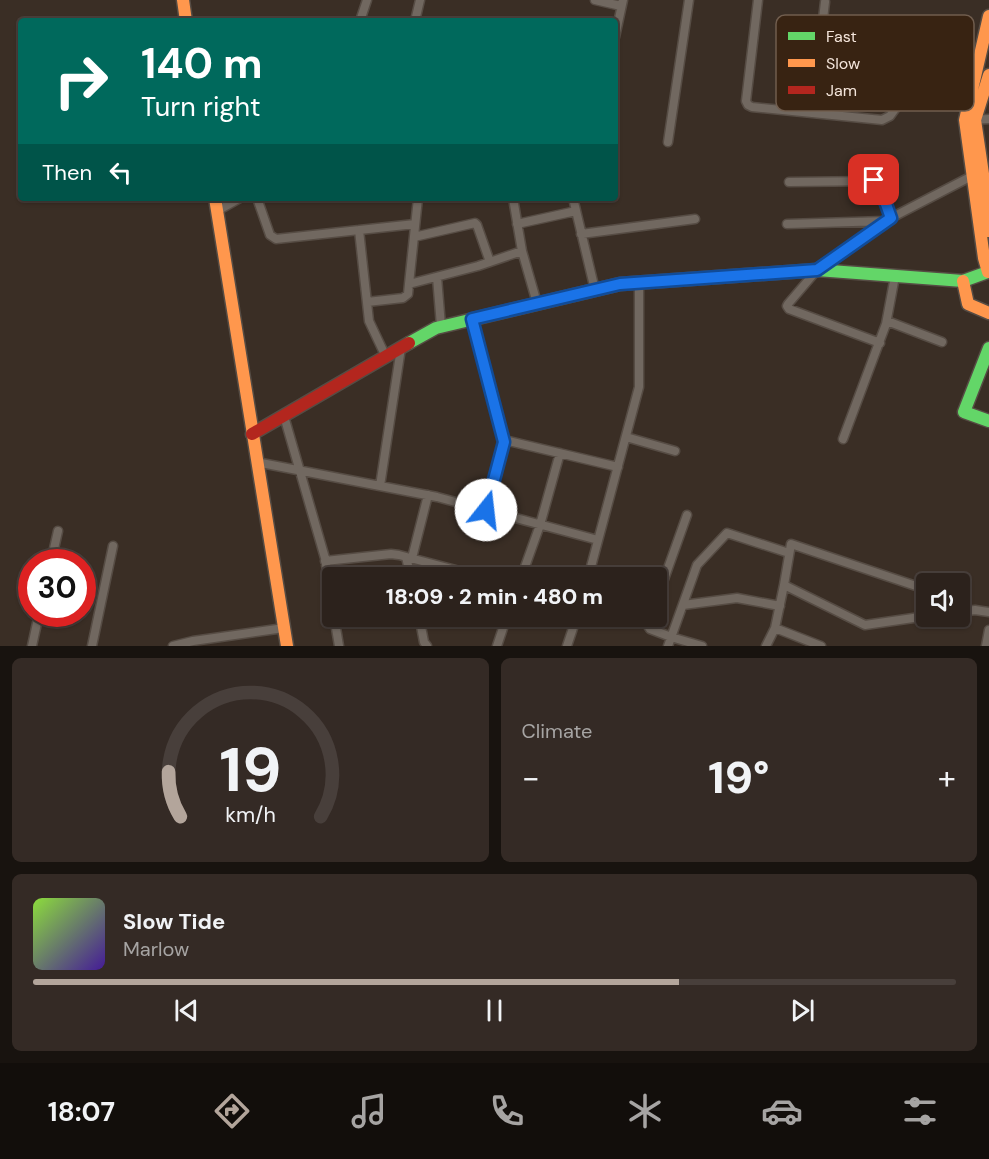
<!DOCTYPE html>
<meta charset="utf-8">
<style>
body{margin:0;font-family:"DM Sans",sans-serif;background:#342a25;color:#f1f3f6;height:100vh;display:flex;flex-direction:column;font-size:22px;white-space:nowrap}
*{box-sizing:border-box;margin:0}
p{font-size:20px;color:#a6a4a3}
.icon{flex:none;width:33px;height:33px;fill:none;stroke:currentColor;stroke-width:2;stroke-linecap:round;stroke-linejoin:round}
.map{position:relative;height:646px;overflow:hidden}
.sheet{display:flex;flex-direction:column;gap:12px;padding:12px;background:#18130f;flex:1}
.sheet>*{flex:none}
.top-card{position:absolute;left:18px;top:18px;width:600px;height:183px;border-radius:6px;box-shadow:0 2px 4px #0004,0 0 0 2px #483f3b;background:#00695c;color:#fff;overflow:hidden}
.fabs{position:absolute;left:916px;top:573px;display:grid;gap:12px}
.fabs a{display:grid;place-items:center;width:54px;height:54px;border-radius:6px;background:#2c221c;box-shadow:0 2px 4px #0004,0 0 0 2px #483f3b;font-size:30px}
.speed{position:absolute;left:18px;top:549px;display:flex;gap:12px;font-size:30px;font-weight:700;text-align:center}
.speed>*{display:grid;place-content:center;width:78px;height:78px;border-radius:50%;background:#2c221c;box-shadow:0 2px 4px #0004,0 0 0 2px #483f3b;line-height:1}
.speed .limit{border:9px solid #d22;background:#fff;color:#111}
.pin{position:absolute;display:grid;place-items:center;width:51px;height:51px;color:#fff;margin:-26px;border-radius:12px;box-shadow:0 3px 9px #0006}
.me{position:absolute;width:66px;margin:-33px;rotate:16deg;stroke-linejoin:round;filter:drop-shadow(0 0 4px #0008)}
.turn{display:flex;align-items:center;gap:21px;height:126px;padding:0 24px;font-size:27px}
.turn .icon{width:78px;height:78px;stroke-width:2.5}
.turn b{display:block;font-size:42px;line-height:51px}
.then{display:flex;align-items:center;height:57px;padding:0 24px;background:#0003;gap:12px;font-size:22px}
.big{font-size:45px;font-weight:800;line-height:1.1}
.sheet .widget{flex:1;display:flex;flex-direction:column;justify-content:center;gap:9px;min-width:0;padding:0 21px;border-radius:9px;background:#342a25}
.sheet .dial{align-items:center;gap:0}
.dial svg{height:156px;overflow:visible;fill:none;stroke:#483f3b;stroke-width:7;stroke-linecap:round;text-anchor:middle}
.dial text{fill:#f1f3f6;stroke:none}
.song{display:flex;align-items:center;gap:18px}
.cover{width:72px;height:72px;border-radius:9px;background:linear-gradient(135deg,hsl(90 70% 55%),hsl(260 70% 35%))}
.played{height:6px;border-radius:3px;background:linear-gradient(90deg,#b3a59b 70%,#483f3b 70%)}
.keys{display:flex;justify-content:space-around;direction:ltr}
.heat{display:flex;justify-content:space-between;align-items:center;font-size:33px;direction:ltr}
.sheet .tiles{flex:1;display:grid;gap:12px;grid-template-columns:1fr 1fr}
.widget:last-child{grid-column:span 2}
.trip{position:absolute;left:322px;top:567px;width:345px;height:60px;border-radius:6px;background:#2c221c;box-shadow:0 2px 4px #0004,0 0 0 2px #483f3b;font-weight:800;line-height:60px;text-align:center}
.menu{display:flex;height:96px;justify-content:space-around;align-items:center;background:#120e0b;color:#a6a4a3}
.menu .icon{width:42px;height:42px}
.menu .on{color:#b3a59b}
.menu b{font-size:27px;color:#f1f3f6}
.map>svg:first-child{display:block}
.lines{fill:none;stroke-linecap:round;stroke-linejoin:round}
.street-casing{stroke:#564c44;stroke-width:11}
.fast-casing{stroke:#564c44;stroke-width:15}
.slow-casing{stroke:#564c44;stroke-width:15}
.jam-casing{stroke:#564c44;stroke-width:15}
.street{stroke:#716860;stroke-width:8}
.fast{stroke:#63d668;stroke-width:12}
.slow{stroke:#ff974d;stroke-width:12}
.jam{stroke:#b3261e;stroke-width:12}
.route-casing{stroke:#114b97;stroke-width:15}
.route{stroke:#1a73e8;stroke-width:10}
.key{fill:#382312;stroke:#705d4e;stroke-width:1.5}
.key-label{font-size:16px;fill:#f4e5db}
</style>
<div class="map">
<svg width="989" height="646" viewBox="0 0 989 646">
<rect width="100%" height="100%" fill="#3a2e25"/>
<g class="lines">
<defs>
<path id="street" d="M595 0 621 6
M758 0 746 101 748 105 752 107 882 120 890 116 932 58
M360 21 367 0
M415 21 420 0
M615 37 623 0
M821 44 978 63
M812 113 825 2
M971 120 989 119
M668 142 689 0
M789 182 877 181 878 182 891 218
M257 198 270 235 276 239 415 224
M418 198 409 284 478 266 522 251 537 303
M513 198 522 251
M573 198 595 290
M217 211 240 198
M517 224 576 211
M787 224 885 221
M359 230 369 321 386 357
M581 234 695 219
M414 237 475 223 477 225 490 262
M437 277 441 326
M367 302 403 298 408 294 409 284
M472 319 505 442 486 510
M887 321 942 342
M880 343 789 309 787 306 788 304 817 270 885 221 972 176
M284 416 325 558 333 610
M626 437 675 451
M843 439 886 324 895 276
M504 440 618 467
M256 462 437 497 598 540
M380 486 401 348
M406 557 411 578
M412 558 428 495
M325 561 391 554 399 555 486 578
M51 562 58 531
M521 578 540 525 560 453
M588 578 639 387V283
M916 586 791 544 784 585 865 625 927 616
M657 599 687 515
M683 605 737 598 780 606
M960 612 975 610 989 612
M334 616 339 646
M419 616 424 642 427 646
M651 616 648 626 650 629 671 637 702 646
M775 628 821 646
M32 646 39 614
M92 646 113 546
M173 646 193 641 284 628
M497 646 507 616
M567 646 577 616
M668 646 697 565 727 533 789 553
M766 646 775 628 784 585
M986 646 989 630"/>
<path id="fast" d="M409 343 436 328 620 284 817 270 963 281 988 272 989 269
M989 348 964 412 989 421"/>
<path id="slow" d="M183 0 186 21
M989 75 975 120 983 174 989 231
M215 198 287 646
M988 272 984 258 965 120 989 16
M963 281 968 304 989 313"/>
<path id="jam" d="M252 434 409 343"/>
</defs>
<use href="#street" class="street-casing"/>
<use href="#fast" class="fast-casing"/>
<use href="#slow" class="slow-casing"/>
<use href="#jam" class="jam-casing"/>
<use href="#street" class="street"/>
<use href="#fast" class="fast"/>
<use href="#slow" class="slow"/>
<use href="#jam" class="jam"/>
</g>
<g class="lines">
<defs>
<path id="route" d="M486 510 504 442 472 319 620 284 817 270 891 218 878 182 874 180"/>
</defs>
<use href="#route" class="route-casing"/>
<use href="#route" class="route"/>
</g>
<rect x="776" y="15" width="198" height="96" rx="9" class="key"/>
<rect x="788" y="32" width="27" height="8" fill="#63d668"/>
<rect x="788" y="59" width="27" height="8" fill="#ff974d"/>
<rect x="788" y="86" width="27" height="8" fill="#b3261e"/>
<g class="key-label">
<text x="826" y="42">Fast</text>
<text x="826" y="69">Slow</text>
<text x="826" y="96">Jam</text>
</g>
</svg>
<div class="fabs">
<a><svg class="icon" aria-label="sound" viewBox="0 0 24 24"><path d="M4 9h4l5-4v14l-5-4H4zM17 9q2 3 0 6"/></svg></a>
</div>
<div class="speed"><div class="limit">30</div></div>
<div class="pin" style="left:874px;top:180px;background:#d93025"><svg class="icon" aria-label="arrive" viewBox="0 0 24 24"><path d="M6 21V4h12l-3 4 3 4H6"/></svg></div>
<svg class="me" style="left:486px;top:510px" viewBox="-20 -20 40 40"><circle r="19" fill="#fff"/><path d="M0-13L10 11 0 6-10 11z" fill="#1a73e8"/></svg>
<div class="trip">18:09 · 2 min · 480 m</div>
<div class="top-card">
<div class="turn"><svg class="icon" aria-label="right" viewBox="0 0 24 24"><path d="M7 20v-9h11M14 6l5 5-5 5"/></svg><div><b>140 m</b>Turn right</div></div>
<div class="then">Then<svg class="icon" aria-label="left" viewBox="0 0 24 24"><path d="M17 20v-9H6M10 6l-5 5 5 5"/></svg></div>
</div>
</div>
<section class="sheet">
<div class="tiles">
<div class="widget dial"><svg viewBox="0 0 100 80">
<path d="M14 69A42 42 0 1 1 86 69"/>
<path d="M14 69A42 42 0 0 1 8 46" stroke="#b3a59b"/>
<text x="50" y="56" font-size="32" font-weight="700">19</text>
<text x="50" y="72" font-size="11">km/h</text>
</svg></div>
<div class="widget"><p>Climate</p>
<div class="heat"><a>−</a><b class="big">19°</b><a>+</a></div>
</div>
<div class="widget">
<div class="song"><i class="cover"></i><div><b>Slow Tide</b><p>Marlow</p></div></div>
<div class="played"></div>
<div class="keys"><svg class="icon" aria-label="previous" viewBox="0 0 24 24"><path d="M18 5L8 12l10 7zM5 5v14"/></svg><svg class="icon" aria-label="pause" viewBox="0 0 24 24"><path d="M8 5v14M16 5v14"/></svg><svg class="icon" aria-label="next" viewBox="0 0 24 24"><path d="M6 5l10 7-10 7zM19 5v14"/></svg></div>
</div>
</div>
</section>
<nav class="menu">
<b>18:07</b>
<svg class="icon on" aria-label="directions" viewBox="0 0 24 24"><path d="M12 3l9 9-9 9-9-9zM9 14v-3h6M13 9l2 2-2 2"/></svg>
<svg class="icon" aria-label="music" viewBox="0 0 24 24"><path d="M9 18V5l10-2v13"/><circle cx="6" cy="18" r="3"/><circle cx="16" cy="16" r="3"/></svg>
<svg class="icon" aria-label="phone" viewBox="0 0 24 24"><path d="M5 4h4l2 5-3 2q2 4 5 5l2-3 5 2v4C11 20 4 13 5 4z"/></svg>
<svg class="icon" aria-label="climate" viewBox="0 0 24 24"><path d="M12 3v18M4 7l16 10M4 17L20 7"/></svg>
<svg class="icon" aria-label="car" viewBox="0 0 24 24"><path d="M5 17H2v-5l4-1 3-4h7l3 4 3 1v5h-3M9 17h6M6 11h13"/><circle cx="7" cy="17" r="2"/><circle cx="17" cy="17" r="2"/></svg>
<svg class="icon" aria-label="filters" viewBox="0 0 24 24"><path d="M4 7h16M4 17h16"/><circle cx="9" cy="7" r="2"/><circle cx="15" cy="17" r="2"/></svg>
</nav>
